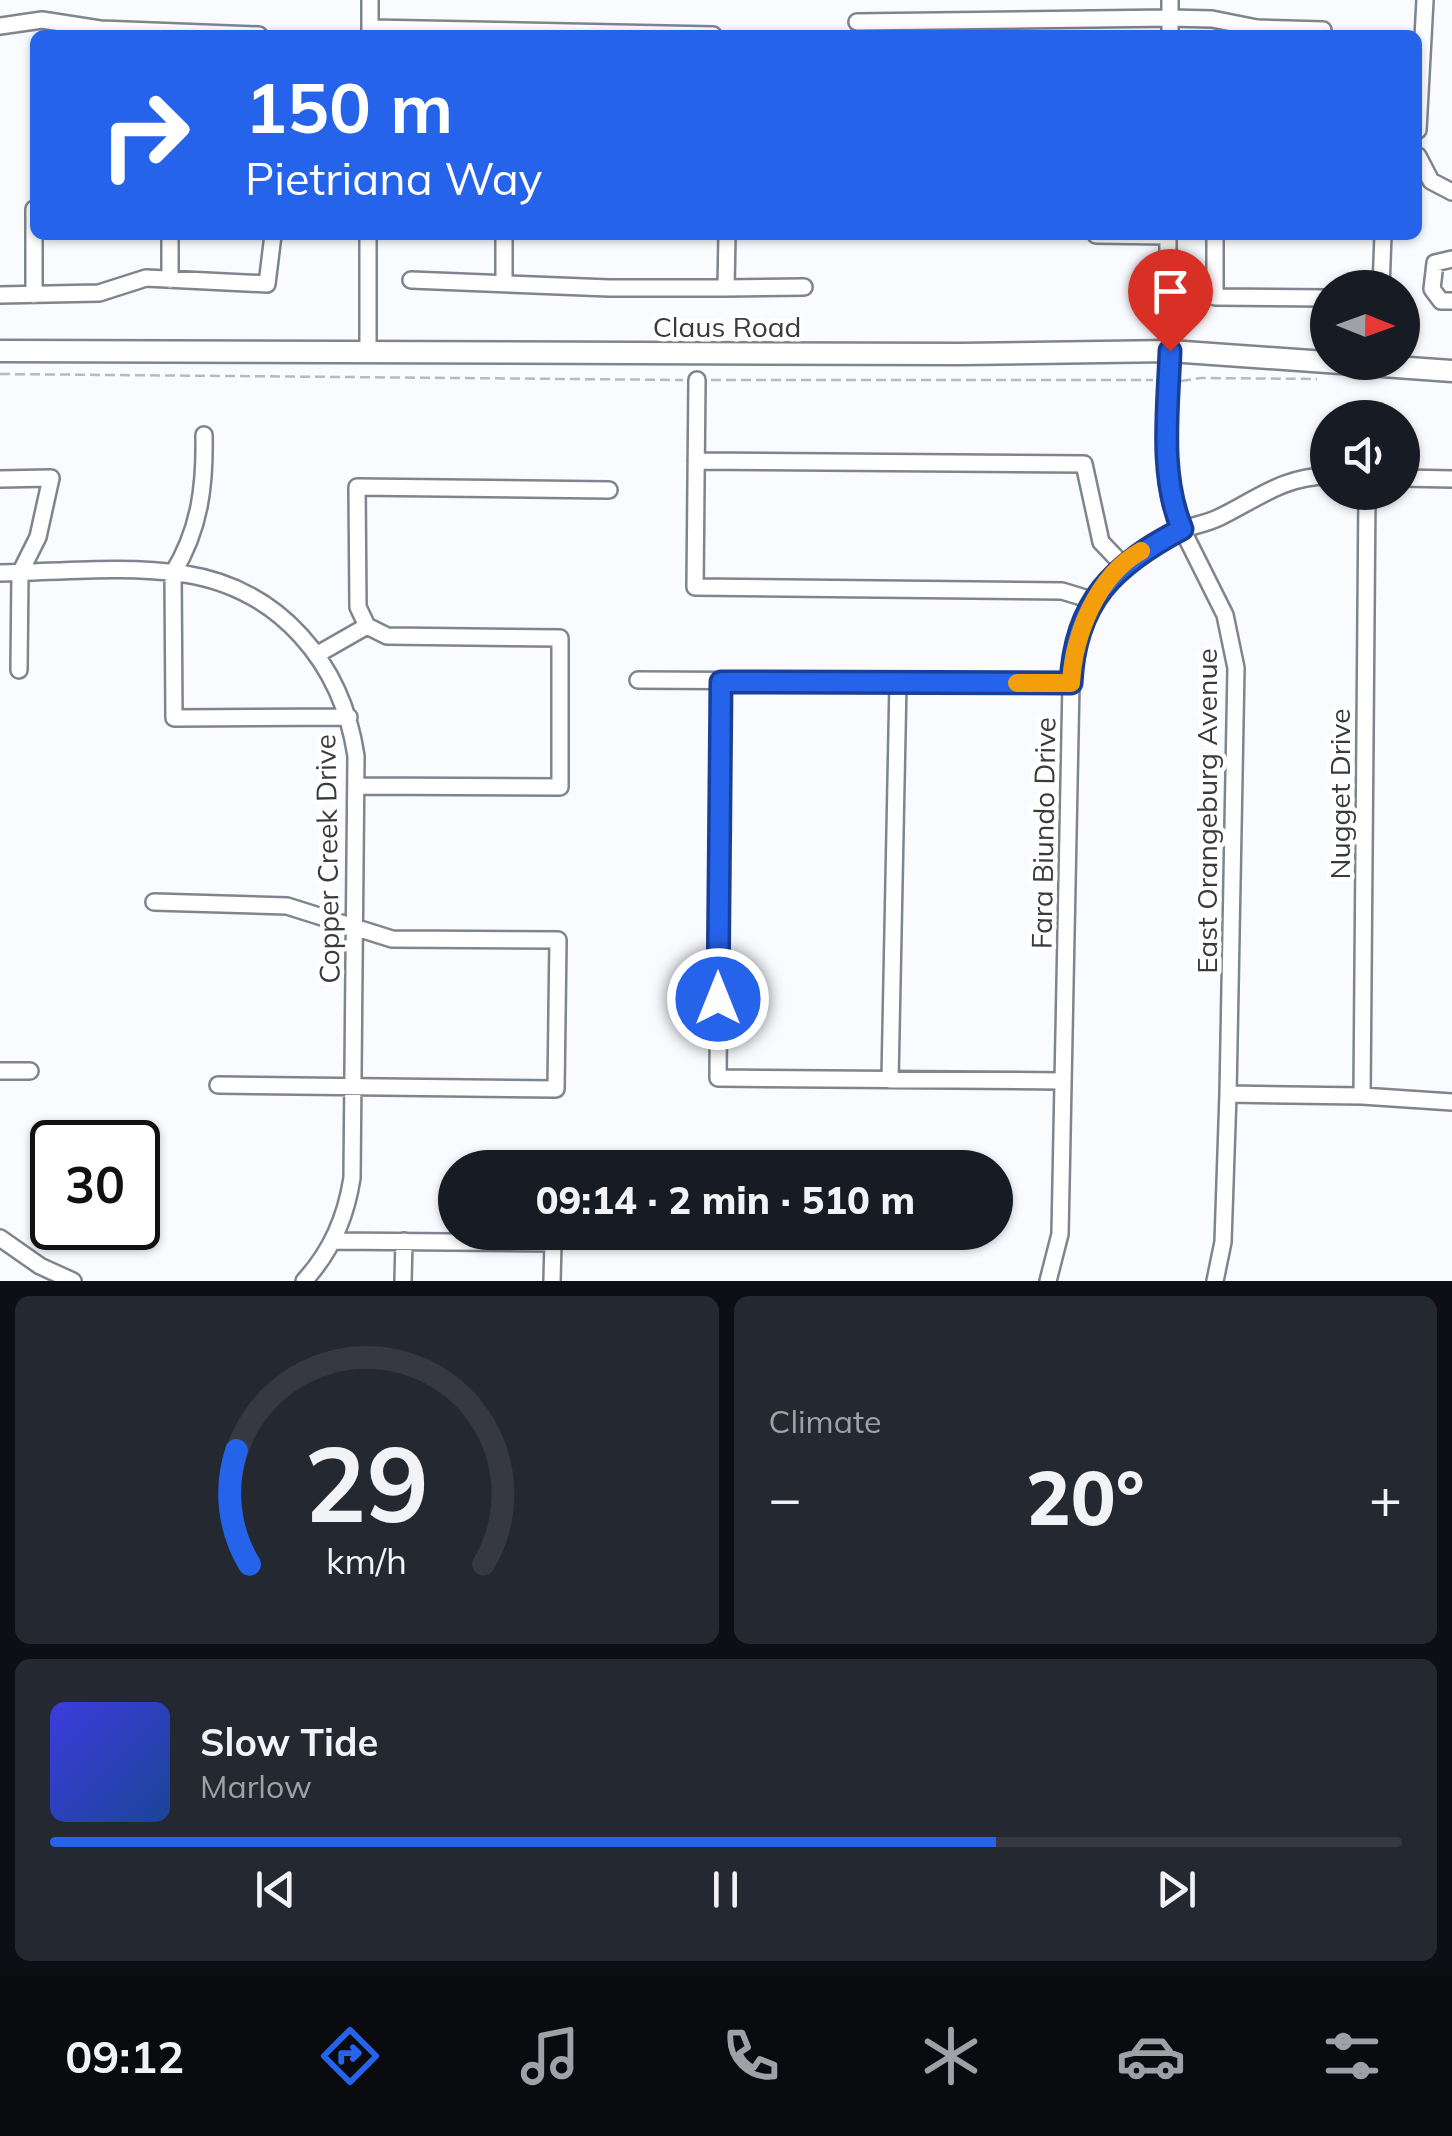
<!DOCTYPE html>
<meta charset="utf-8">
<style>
body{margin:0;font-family:Mulish,sans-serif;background:#242831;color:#f1f3f6;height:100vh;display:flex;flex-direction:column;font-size:38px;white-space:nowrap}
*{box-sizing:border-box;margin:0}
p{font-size:32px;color:#9ea1a6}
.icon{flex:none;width:55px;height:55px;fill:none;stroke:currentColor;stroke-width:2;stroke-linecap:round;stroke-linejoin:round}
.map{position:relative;height:1281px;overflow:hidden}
.drawer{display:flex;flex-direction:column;gap:15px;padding:15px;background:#0d0f14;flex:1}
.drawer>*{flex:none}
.hud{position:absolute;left:30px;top:30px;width:1392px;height:210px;border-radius:15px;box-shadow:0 2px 8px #0004;background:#2563eb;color:#fff;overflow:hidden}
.needle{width:65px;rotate:91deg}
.tools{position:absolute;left:1310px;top:270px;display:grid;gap:20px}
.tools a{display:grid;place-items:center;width:110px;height:110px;border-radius:50%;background:#171b24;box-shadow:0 2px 8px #0004;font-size:50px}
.speed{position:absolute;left:30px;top:1120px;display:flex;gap:20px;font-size:50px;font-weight:700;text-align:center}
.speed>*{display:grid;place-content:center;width:130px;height:130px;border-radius:50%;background:#171b24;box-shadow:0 2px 8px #0004;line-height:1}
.speed .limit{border:5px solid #111;border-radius:15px;background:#fff;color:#111}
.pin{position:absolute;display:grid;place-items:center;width:85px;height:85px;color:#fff;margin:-102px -42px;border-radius:50% 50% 50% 0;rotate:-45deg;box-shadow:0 0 10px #0007}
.pin .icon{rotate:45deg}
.me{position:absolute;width:110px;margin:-55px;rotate:0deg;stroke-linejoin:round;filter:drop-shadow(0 0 8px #0008)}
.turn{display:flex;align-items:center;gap:35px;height:210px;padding:0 50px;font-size:45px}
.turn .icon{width:130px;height:130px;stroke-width:2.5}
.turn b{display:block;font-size:70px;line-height:85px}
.big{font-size:75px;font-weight:800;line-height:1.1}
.drawer .widget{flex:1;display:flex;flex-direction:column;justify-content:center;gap:15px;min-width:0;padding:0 35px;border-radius:15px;background:#242831}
.drawer .dial{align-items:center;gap:0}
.dial svg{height:260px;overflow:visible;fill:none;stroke:#363941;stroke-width:7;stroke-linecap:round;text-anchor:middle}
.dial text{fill:#f1f3f6;stroke:none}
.song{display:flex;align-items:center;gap:30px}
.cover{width:120px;height:120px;border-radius:15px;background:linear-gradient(135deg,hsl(240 70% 55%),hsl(220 70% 35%))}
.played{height:10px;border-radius:5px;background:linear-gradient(90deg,#2563eb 70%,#363941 70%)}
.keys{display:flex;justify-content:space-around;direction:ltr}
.heat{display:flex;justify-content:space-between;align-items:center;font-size:55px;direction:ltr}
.drawer .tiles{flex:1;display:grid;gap:15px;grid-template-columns:1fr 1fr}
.widget:last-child{grid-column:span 2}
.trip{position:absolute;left:438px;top:1150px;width:575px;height:100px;border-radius:50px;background:#171b24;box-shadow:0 2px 8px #0004;font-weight:800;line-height:100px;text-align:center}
.dock{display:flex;height:160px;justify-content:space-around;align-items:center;background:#090b0e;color:#9ea1a6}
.dock .icon{width:70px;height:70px}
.dock .selected{color:#2563eb}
.dock b{font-size:45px;color:#f1f3f6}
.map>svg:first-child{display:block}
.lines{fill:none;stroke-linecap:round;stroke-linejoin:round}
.minor-casing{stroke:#7f858d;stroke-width:20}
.major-casing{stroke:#7f858d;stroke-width:25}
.path{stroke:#b8babe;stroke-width:2.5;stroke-dasharray:10 5;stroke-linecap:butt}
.minor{stroke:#fff;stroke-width:15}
.major{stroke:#fff;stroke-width:20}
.route-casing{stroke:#184099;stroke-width:25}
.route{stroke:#2563eb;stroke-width:18}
.slow{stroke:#f59e0b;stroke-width:18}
.labels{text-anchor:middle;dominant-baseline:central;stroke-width:9;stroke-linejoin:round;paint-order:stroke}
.street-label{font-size:28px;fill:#383a3e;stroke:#fff}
</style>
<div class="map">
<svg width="1452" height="1281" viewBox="0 0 1452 1281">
<rect width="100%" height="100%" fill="#f9fbff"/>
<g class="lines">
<defs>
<path id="minor" d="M370 0V35
M857 22 1170 18 1212 19 1257 28 1323 30V35
M0 26 42 20 100 29 259 35
M370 28 713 35
M1170 35V0
M1418 130 1425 0
M1418 156 1431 181 1452 192
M34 209V295
M1096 235 1168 236
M1168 235 1167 481 1171 503 1182 529 1225 615 1236 668 1228 1094 1223 1242 1215 1281
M1215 235V297L1328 298
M1452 259 1435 263 1432 289 1441 301H1452
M170 280V235
M411 280 609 288H726L727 235
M504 284V235
M726 288 804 287
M1381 288 1383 235
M0 295 99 293 146 278 267 284 273 235
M368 352V235
M697 380 695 587 1062 591 1095 601
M696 461 1084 464 1101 542 1122 564
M1402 478 1452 479
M0 479 51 478 38 537 20 573
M0 573C60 572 125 565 185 574 280 589 342 663 356 756L352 1178C346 1217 331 1252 304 1281
M173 573 174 718 349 717
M173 573C200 529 205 486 204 435
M367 626 358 607 357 487 609 490
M318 654 367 626
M19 670 20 573
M638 680 1071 683
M721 682 718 1078 1062 1081
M357 786 560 787V638L387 636 367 626
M154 902 287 906 392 939 558 940 556 1089 218 1085
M0 1071H30
M890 1080 898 683
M1228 1094 1362 1096 1452 1102
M1362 1096 1367 492
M0 1238 40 1266 73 1281
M332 1241 553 1243 552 1281
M403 1281 404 1241
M1048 1281 1060 1234 1071 683C1074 614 1117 551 1183 529 1196 525 1208 523 1220 517 1257 499 1284 476 1328 476"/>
<path id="major" d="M0 351 961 354 1170 351 1452 371"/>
</defs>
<use href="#minor" class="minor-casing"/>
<use href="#major" class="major-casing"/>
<path class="path" d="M0 374 683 380
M711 380H1153
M1181 381 1200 378 1317 379"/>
<use href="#minor" class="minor"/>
<use href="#major" class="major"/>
</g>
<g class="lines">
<defs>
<path id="route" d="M718 999 721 682 1071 683C1075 601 1114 565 1182 529 1159 474 1168 410 1170 351"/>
</defs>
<use href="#route" class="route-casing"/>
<use href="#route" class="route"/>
<path class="slow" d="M1017 683H1071C1074 634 1097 576 1141 551"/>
</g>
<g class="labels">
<g class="street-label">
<text x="727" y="326">Claus Road</text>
<text transform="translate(1339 794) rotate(-90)">Nugget Drive</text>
<text transform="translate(1206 811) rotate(-90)">East Orangeburg Avenue</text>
<text transform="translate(1043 833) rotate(-89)">Fara Biundo Drive</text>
<text transform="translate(327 859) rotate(-91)">Copper Creek Drive</text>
</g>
</g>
</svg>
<div class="tools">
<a><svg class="needle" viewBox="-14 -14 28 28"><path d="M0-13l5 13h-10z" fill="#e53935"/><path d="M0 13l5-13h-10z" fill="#9ea1a6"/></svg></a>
<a><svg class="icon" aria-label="sound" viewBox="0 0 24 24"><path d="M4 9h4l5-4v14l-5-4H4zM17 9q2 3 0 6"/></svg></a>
</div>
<div class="speed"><div class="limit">30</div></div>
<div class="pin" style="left:1170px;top:351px;background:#d93025"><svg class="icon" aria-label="arrive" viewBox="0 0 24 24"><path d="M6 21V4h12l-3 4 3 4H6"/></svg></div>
<svg class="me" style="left:718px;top:999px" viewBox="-20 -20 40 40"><circle r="17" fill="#2563eb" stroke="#fff" stroke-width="3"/><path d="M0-11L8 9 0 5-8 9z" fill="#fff"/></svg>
<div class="trip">09:14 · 2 min · 510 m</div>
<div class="hud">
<div class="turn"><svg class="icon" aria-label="right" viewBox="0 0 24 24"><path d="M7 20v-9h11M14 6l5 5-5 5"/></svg><div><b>150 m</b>Pietriana Way</div></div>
</div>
</div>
<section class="drawer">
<div class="tiles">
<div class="widget dial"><svg viewBox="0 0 100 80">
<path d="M14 69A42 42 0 1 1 86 69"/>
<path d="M14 69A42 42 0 0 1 10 34" stroke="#2563eb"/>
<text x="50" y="56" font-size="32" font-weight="700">29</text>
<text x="50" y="72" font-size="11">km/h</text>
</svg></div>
<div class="widget"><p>Climate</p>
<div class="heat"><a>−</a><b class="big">20°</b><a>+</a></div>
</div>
<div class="widget">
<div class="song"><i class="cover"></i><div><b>Slow Tide</b><p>Marlow</p></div></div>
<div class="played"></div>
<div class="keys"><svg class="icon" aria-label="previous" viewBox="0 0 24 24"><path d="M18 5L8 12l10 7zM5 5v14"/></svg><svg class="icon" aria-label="pause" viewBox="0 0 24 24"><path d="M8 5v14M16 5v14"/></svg><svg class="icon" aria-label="next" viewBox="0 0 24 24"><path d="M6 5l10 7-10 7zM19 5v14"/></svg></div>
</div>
</div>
</section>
<nav class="dock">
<b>09:12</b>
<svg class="icon selected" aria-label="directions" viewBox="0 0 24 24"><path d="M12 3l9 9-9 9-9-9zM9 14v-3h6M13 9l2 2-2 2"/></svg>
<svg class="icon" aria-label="music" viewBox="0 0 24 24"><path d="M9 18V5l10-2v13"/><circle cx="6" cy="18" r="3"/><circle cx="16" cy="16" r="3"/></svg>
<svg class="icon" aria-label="phone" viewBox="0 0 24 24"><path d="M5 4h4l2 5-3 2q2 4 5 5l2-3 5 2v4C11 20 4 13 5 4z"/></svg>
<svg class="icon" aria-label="climate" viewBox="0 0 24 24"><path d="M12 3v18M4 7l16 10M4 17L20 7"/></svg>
<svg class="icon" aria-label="car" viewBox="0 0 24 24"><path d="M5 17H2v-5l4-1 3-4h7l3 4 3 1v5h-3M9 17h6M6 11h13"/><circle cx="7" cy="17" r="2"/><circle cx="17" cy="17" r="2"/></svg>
<svg class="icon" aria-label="filters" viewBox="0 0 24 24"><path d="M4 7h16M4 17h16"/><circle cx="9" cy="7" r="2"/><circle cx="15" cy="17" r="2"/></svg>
</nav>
